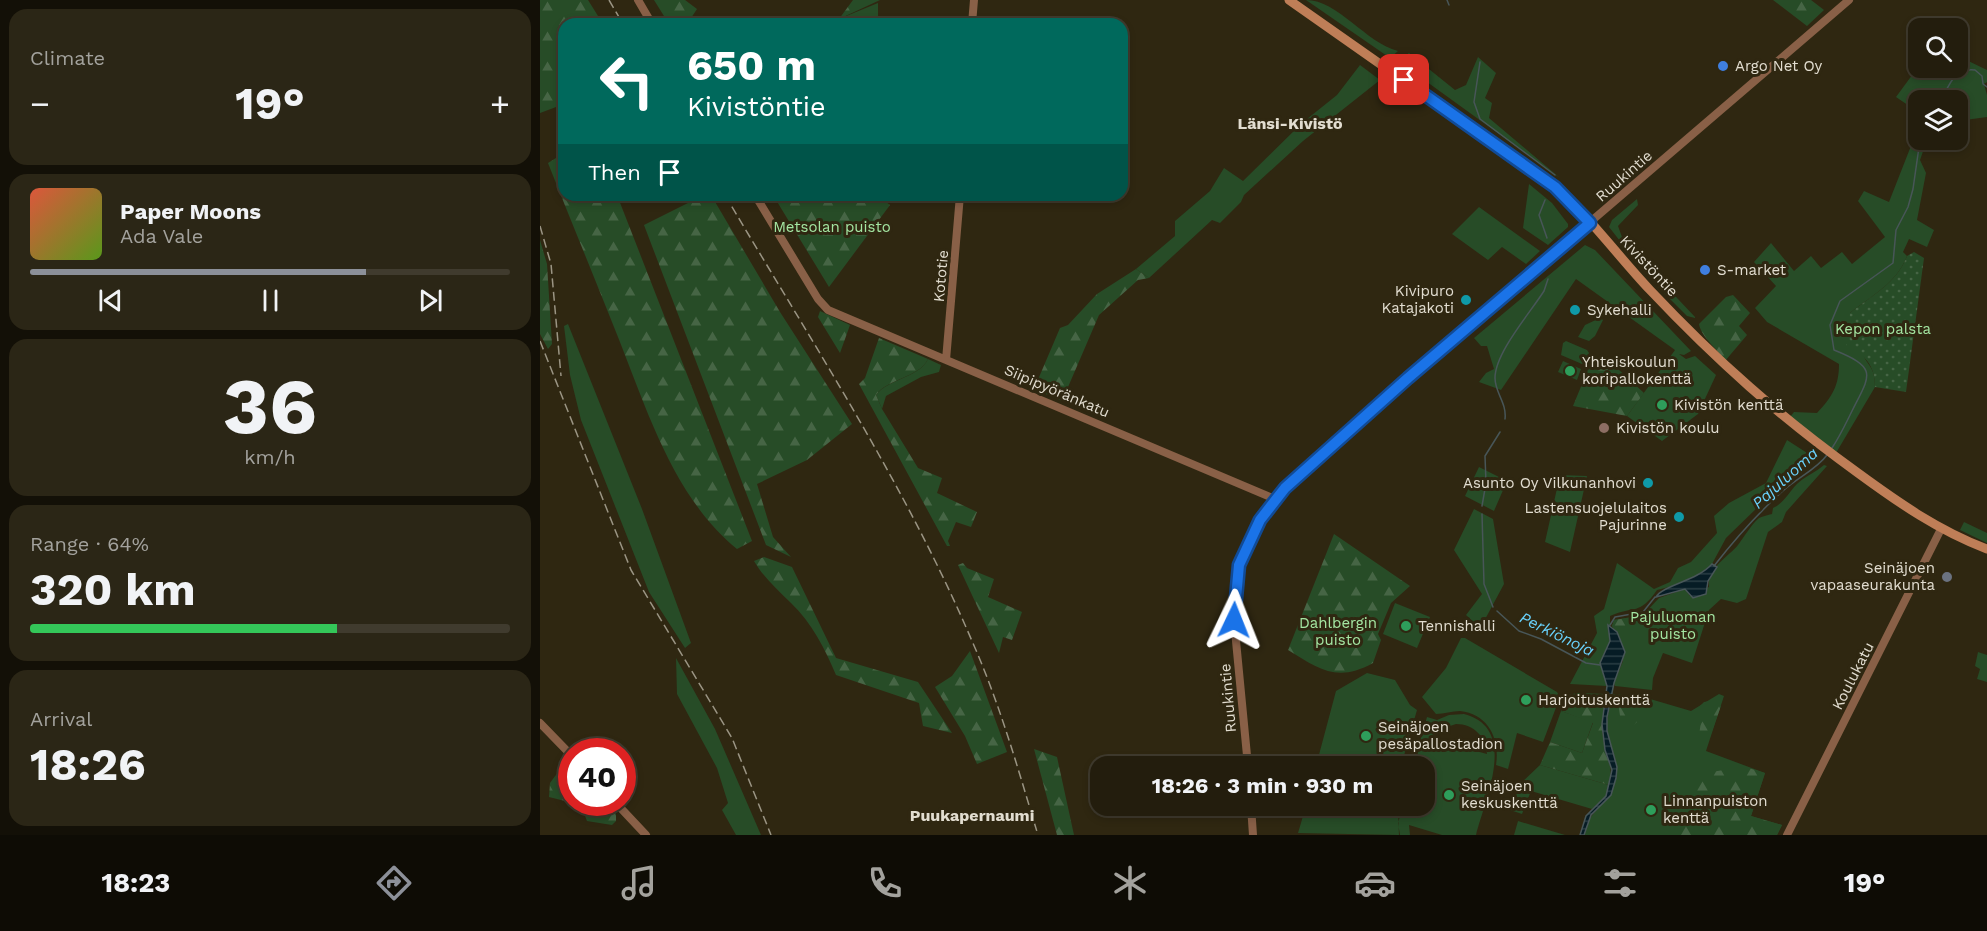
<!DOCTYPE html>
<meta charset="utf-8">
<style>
body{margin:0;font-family:"Work Sans",sans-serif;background:#2b2616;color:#f1f3f6;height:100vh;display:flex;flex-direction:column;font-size:22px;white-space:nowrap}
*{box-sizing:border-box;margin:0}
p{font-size:20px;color:#a3a29d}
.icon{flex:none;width:33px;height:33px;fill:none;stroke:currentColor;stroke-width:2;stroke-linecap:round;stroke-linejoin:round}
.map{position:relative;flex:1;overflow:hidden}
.sheet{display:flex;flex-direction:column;gap:9px;padding:9px;background:#131007;width:540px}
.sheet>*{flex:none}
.guide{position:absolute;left:18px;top:18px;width:570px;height:183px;border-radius:18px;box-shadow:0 3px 9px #0003,0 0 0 2px #403b2e;background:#00695c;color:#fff;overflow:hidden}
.fabs{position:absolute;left:1368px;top:18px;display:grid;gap:12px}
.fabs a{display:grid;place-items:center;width:60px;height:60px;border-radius:12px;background:#231d0d;box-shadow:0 3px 9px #0003,0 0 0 2px #403b2e;font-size:30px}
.speed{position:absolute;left:18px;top:738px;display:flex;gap:12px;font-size:30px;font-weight:700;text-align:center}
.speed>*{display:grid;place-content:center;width:78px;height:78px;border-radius:50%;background:#231d0d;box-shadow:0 3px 9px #0003,0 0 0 2px #403b2e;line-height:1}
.speed .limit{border:9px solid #d22;background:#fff;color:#111}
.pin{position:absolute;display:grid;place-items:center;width:51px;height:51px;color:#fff;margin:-26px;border-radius:12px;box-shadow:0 3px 9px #0006}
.me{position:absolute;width:66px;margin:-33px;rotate:2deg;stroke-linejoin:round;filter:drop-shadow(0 0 4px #0008)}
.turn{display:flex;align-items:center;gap:21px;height:126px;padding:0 30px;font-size:27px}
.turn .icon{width:78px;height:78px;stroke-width:2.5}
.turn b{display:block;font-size:42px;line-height:51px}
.then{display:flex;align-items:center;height:57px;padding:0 30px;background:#0003;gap:12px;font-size:22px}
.big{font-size:45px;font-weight:700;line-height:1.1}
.sheet .widget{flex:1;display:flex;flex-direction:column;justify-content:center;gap:9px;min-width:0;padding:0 21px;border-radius:18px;background:#2b2616}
.sheet .dial{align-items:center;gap:0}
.dial b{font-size:78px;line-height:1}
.song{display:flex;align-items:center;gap:18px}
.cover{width:72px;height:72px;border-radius:9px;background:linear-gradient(135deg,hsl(10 70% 55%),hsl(90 70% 35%))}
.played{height:6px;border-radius:3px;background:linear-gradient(90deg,#8c9099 70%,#403b2e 70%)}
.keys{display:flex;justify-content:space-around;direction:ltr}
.heat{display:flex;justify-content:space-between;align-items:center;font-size:33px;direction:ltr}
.charge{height:9px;border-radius:4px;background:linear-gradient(90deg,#34c759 64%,#403b2e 0)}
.trip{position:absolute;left:550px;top:756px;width:345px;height:60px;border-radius:18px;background:#231d0d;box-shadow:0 3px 9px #0003,0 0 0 2px #403b2e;font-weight:700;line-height:60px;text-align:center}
.dock{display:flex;height:96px;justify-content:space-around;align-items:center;background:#0e0c05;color:#a3a29d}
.dock .icon{width:42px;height:42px}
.dock .on{color:#8c9099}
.dock b{font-size:27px;color:#f1f3f6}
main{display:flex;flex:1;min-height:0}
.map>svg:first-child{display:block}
.green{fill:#274c27;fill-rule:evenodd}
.forest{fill:url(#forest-firs)}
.garden{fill:url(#garden-dots)}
.water{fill:url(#water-rules);stroke:#485658;stroke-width:1.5}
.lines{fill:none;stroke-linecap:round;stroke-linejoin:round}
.stream{stroke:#485658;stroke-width:1.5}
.tertiary{stroke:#896047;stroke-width:8}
.secondary{stroke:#bf7e57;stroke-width:9}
.rail{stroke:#9b9584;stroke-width:1.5;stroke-dasharray:9 4.5;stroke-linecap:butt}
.route-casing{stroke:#114b97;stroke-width:15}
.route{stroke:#1a73e8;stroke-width:10}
.shop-dot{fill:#3f7fe0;stroke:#2f2711;stroke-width:2}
.culture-dot{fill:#0f9aa8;stroke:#2f2711;stroke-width:2}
.leisure-dot{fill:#2e9e5b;stroke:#2f2711;stroke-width:2}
.education-dot{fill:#8d6e63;stroke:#2f2711;stroke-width:2}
.worship-dot{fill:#6b7280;stroke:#2f2711;stroke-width:2}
.labels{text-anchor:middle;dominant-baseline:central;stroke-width:6;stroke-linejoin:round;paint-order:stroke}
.poi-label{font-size:15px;fill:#e2ddd0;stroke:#2f2711;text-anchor:start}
.street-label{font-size:15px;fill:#e2ddd0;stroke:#2f2711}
.park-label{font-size:15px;fill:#a4e6a2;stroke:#2f2711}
.neighbourhood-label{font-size:16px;font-weight:bold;fill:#e2ddd0;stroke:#2f2711}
.water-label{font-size:16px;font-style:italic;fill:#69d2fc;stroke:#2f2711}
</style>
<main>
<section class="sheet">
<div class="widget"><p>Climate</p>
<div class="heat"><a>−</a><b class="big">19°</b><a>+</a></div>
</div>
<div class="widget">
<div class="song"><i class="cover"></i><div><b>Paper Moons</b><p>Ada Vale</p></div></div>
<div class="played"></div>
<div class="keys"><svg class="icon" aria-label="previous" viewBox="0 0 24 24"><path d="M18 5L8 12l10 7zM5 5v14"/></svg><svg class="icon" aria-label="pause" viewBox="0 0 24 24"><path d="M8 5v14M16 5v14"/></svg><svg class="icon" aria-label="next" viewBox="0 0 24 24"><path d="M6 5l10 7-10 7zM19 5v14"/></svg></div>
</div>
<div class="widget dial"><b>36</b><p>km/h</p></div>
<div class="widget"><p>Range · 64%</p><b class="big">320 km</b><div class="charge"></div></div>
<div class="widget"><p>Arrival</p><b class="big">18:26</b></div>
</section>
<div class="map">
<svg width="1447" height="835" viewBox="0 0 1447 835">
<defs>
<pattern id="forest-firs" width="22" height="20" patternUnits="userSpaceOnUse" patternTransform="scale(1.5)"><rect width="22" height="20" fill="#274c27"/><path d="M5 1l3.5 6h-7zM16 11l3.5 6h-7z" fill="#466545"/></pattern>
<pattern id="garden-dots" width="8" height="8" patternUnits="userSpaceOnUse" patternTransform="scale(1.5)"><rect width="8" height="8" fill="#274c27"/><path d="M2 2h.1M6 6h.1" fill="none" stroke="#466545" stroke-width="1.8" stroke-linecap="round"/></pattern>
<pattern id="water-rules" width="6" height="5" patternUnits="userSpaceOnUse" patternTransform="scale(1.5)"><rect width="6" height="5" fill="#061c25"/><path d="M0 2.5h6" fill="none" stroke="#2a3d44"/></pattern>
</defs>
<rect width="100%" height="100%" fill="#2f2711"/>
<path class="green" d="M766 0C798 0 826 43 858 51L850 58Z
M338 3V20L343 24H296L299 19Z
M869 53 915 90 926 85 938 57 956 73 945 98 952 103 949 118 1020 178 858 61Z
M1418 56 1447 70V82L1444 84 1447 95V117L1418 121V100H1378V112L1356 97 1378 67 1418 68Z
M820 65 840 80 763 141 704 195 701 202 680 223 672 220 609 278 596 269 635 236V221L670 191 684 168 703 181 762 123 797 95Z
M1378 128V140H1387L1380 160 1386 173 1377 220 1394 230 1387 247 1369 239 1363 252 1367 256C1357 283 1331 296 1310 313 1314 325 1316 340 1321 351 1328 367 1335 366 1335 387L1296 453 1249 418 1254 412 1277 413C1292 397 1299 386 1299 364L1227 322 1215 308 1236 286 1214 262 1231 243 1254 271 1271 256 1281 268 1302 252 1312 264 1345 237 1318 201 1324 191 1349 202Z
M989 184 1012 203 1028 224V227L1008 245 983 228Z
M1097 199 1098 205 1078 226 1082 237 1102 260 1098 264 1069 227 1072 220Z
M939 207 1000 251 986 264 962 247 948 260 912 234Z
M1045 245 1055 250 1151 351 1144 355 1139 354 1146 359 1155 356 1176 375 1158 414 1122 441 1087 416 1135 350 1036 279 961 390 939 382 946 373 954 369 947 346H941L934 338Z
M1122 282 1155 317V318L1147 316 1118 287Z
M1060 318 1063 320 1055 336 1049 341 1038 337 1045 325Z
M28 324 102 509 151 643 145 648 109 592 41 420 30 375 24 326Z
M1026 341 1047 350 1049 353 1045 362 1042 364 1021 355 1023 343Z
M388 359 401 365 399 372 381 377 346 396 342 409 336 395C349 378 379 378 388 359Z
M1023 361 1041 369 1037 380 1018 372Z
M1247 440 1278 460 1253 473 1186 538 1172 564 1164 573 1145 583 1117 590C1099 616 1095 605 1070 616V641L1060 663 1067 686 1030 684 1057 633 1054 616 1064 609 1077 563 1114 589 1130 582 1138 568 1151 562 1177 533 1174 516 1189 503 1226 483Z
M1284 465 1287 466 1246 512 1242 522 1228 532 1206 599 1197 603 1181 599 1169 610 1152 663 1123 653 1113 678 1112 690 1075 686 1074 683 1083 661 1077 632 1072 626 1074 620 1103 615 1119 598 1145 589 1150 596 1169 587C1167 568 1188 557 1198 545 1205 536 1210 526 1219 518 1223 516 1228 515 1232 514L1233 508C1245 502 1248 493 1257 484 1264 477 1276 472 1284 465Z
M939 467 967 481 954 511 925 496Z
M1020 475 1047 476 1030 552 1005 542Z
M934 509 953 519 964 584 942 625 938 626 926 615 942 594 914 550Z
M1424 522 1447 533V543L1420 530Z
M855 603 890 617 877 648 843 634Z
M921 638H925L1017 692 1020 697 1003 742 977 733 968 769 956 765C960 740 949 714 920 711 912 711 904 714 896 714L882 697 906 668Z
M1438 652 1447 655V682L1437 679 1440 669 1435 666Z
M136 658 175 729 221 835H196L182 810 188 803 177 768 137 694Z
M827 673 855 680 870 705 877 710 861 766H776L796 691Z
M1073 694 1100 696 1151 711 1179 694 1184 696 1166 751 1225 773 1211 816 1242 825 1237 835H1044C1047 810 1070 806 1076 776 1079 760 1069 746 1067 731 1066 718 1070 706 1073 694Z
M1021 711 1053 722 1042 753 1010 742Z
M924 714C979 728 945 799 936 835H902L869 825 870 835H860L858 823 863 806H885V766H873L887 717 897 720 909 715ZM916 724C934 724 946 737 947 754L892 739 898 730Z
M1000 765 1069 785 1066 796 1052 809 991 791 982 814 970 810 981 783Z
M766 806H850L849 810 858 812 859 835 758 833Z
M978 821 1025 835H974Z"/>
<path class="forest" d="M0 0H48L63 24H24V104L0 113Z
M114 0H145L157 9 147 24H129Z
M313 0H340L299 19Z
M1233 0H1271L1284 10 1267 26Z
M24 153V195H77L212 541 197 549C134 498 107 410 78 337 55 279 31 221 8 163Z
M164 195H171L240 312 312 424 267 460 217 484 233 537 251 557 226 545 104 225Z
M233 195H337L350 205 289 287Z
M0 240 7 264 12 344 8 349 0 334Z
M596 269 609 278 598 280 559 315 522 401 494 389 520 328 528 325 557 294Z
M1193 295 1210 313 1199 326 1207 335 1185 361C1178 349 1161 337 1159 324L1186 297Z
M280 311 310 325 300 353 278 317Z
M339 338 388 359C379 378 348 378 336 395L342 409 378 468 402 478 397 493 437 512 431 527 416 522 408 541 410 546H407L319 384 325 378Z
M1059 358 1078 369 1104 393 1087 416 1033 406 1052 360Z
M794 534 870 586 851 603 838 634 841 640 833 663C797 683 779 669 748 650Z
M224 557 252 567 296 658 378 682 412 733 383 726 379 703 296 675C285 649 272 623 251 603 237 589 224 578 214 561Z
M423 563 427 568 454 579 448 597 482 612 472 640 463 637 459 653 418 565Z
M1094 617V622L1086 630 1082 643 1072 626 1074 620Z
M430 651 467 752 437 764 425 736 395 687 412 676Z
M1037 693 1066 694C1064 709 1061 724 1063 738 1066 758 1074 764 1069 785L1000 765 1010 742 1042 753 1053 723 1021 711 1029 695Z
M1081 696 1106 700 1098 721 1083 735 1079 709Z
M1170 701 1181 706 1166 748 1158 742 1162 715 1155 711 1164 702Z
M494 749 517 757 534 835H517Z
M27 760 31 765 32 802 67 803 76 812V821L72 825 47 821 41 805 9 797 10 783Z
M1195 764 1225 773 1211 816 1242 825 1237 835H1137L1159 770C1172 773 1184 772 1195 764Z"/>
<path class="garden" d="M1374 252 1384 258 1366 392 1335 387C1335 365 1325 355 1306 345L1310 313C1331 296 1357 283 1367 256Z"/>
<path class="water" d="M1172 564 1177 567 1168 581 1166 594 1153 598 1145 589 1116 597C1123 585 1157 581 1172 564Z
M1068 625 1077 632 1085 652 1074 683 1067 717V731L1077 767 1076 778 1071 795 1051 815 1044 835H1040L1046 816 1066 796 1072 770 1065 750 1062 724 1067 686 1060 663 1070 641Z"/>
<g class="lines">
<path class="stream" d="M907 0 909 5
M940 62 934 102 940 119 1015 175
M1402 100C1408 85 1416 67 1435 70L1442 76 1443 84 1447 87
M1005 200 999 215 1007 238
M965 419C967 403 955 393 955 378 955 353 990 313 1004 291L1008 279
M1292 448C1300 436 1305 425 1312 411 1330 375 1339 368 1294 350L1290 325 1300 301 1353 263 1356 230 1368 207 1373 189 1380 140
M942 506 946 483 945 456 960 432
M942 514 944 584 953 607
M1174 566C1195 539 1218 513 1244 490 1257 478 1277 469 1287 455
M957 611 979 631 1001 639 1046 663 1060 665
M1070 625 1075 617 1103 612 1115 597"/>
<path class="tertiary" d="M98 0 112 24
M432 24 434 0
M215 195 278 299 288 310 735 499
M406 360 420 195
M0 723 32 756
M708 766 694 620 699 565 720 520 735 499 789 446 1309 0
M75 802 106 835
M711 806 713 835
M1247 835 1401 529"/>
<path class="secondary" d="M749 0 1015 187C1050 217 1078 256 1110 290 1177 361 1239 416 1318 473 1359 503 1399 531 1447 549"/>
<path class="rail" d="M69 0 83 24
M185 195C271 341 365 484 432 641 460 704 478 769 498 835
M0 226 11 264 21 376
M0 341 91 570 192 738 231 835"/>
</g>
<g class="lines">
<defs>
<path id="route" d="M694 620 699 565 720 520 745 488 868 378 1050 223 1015 187 864 80"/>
</defs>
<use href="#route" class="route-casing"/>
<use href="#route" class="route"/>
</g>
<g class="shop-dot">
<circle cx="1183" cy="66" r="6"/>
<circle cx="1165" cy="270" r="6"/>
</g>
<g class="culture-dot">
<circle cx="926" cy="300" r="6"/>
<circle cx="1035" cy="310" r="6"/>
<circle cx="1108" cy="483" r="6"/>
<circle cx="1139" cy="517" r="6"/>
</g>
<g class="leisure-dot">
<circle cx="1030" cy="371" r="6"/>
<circle cx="1122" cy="405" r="6"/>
<circle cx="866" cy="626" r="6"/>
<circle cx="986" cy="700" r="6"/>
<circle cx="826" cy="736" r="6"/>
<circle cx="909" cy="795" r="6"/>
<circle cx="1111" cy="810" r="6"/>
</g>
<circle class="education-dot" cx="1064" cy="428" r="6"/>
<circle class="worship-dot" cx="1407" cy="577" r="6"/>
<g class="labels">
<g class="poi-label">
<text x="1195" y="66">Argo Net Oy</text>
<text x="1177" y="270">S-market</text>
<text x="914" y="291" text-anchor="end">Kivipuro<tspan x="914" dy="17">Katajakoti</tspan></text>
<text x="1047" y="310">Sykehalli</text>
<text x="1042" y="362">Yhteiskoulun<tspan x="1042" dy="17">koripallokenttä</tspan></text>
<text x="1134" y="405">Kivistön kenttä</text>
<text x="1076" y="428">Kivistön koulu</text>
<text x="1096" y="483" text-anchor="end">Asunto Oy Vilkunanhovi</text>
<text x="1127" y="508" text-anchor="end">Lastensuojelulaitos<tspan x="1127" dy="17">Pajurinne</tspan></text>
<text x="1395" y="568" text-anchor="end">Seinäjoen<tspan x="1395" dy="17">vapaaseurakunta</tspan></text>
<text x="878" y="626">Tennishalli</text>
<text x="998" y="700">Harjoituskenttä</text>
<text x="838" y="727">Seinäjoen<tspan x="838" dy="17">pesäpallostadion</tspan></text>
<text x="921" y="786">Seinäjoen<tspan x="921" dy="17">keskuskenttä</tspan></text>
<text x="1123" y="801">Linnanpuiston<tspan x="1123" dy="17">kenttä</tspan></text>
</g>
<g class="street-label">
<text transform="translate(1084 176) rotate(-41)">Ruukintie</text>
<text transform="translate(1109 266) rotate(47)">Kivistöntie</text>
<text transform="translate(401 276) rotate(-85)">Kototie</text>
<text transform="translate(517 391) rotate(23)">Siipipyöränkatu</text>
<text transform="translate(1313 676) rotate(-63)">Koulukatu</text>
<text transform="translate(688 698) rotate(-95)">Ruukintie</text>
</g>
<g class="park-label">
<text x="292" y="227">Metsolan puisto</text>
<text x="1343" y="329">Kepon palsta</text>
<text x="1133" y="617">Pajuluoman<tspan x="1133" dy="17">puisto</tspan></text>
<text x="798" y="623">Dahlbergin<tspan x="798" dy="17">puisto</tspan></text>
</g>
<g class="neighbourhood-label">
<text x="750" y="123">Länsi-Kivistö</text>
<text x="432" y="815">Puukapernaumi</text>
</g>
<g class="water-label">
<text transform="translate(1245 478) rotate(-42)">Pajuluoma</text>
<text transform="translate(1017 634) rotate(26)">Perkiönoja</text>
</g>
</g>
</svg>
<div class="fabs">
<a><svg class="icon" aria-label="search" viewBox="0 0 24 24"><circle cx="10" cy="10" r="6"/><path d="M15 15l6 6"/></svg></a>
<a><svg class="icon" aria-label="layers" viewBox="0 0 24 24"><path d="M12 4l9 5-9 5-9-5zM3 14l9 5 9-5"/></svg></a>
</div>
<div class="speed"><div class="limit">40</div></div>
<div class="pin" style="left:864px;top:80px;background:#d93025"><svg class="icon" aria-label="arrive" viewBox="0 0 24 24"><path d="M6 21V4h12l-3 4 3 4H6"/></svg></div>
<svg class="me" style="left:694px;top:620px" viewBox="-20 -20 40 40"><path d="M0-17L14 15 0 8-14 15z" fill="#1a73e8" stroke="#fff" stroke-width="4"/></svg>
<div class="trip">18:26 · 3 min · 930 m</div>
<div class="guide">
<div class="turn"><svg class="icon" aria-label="left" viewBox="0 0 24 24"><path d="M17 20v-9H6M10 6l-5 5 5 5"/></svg><div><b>650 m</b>Kivistöntie</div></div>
<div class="then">Then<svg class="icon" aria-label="arrive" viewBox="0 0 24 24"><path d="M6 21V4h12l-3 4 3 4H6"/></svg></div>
</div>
</div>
</main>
<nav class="dock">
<b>18:23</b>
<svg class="icon on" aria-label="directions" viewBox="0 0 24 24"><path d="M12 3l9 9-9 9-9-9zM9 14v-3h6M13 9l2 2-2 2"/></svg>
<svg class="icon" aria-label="music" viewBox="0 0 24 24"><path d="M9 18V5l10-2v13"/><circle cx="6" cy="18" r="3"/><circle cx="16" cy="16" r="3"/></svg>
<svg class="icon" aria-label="phone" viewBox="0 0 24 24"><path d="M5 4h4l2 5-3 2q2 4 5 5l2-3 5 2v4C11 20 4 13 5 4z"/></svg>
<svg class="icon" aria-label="climate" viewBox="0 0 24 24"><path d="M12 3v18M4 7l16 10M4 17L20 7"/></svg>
<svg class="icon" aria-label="car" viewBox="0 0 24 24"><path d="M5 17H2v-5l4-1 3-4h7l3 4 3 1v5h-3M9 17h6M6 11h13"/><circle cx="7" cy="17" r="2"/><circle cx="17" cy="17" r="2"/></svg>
<svg class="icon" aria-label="filters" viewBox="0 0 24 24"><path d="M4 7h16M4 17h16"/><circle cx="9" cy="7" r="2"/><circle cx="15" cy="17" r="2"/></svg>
<b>19°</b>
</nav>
